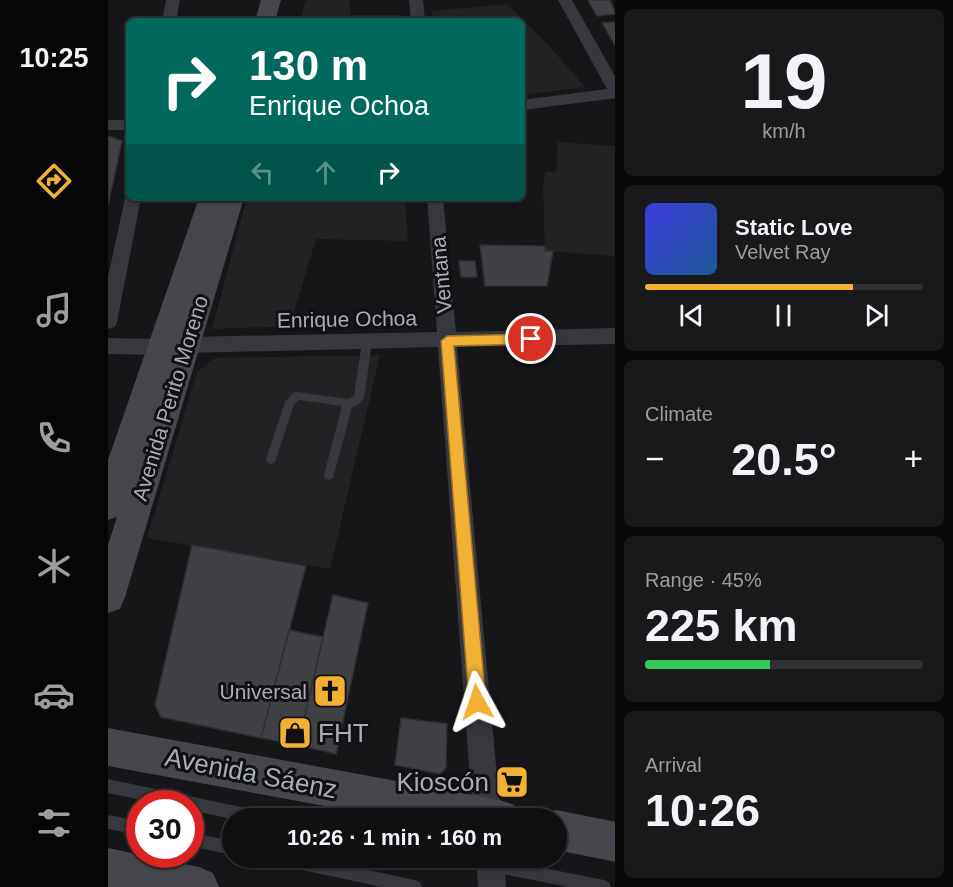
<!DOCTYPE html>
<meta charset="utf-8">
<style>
body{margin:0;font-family:Arial,sans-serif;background:#19191b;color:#f1f3f6;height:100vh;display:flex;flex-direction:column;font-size:22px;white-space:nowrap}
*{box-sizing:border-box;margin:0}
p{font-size:20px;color:#9c9d9f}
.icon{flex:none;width:33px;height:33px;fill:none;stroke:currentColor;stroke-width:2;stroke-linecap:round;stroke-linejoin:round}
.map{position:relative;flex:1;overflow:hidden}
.panel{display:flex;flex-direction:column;gap:9px;padding:9px;background:#09090a;width:338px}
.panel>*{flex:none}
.hud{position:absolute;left:18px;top:18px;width:399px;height:183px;border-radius:9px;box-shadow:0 2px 4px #0004,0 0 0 2px #303032;background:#00695c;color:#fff;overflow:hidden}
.speed{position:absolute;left:18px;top:790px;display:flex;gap:12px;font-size:30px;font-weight:700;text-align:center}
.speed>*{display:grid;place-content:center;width:78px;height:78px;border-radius:50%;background:#101012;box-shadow:0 2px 4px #0004,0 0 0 2px #303032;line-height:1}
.speed .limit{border:9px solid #d22;background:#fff;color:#111}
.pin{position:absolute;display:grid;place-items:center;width:51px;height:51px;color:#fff;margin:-26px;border:3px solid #fff;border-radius:50%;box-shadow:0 2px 6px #0007}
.me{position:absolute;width:66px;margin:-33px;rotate:355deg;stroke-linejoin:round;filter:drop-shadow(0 0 4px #0008)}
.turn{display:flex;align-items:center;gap:21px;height:126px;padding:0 24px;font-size:27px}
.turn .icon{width:78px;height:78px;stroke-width:2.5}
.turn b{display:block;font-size:42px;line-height:51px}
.lanes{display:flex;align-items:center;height:57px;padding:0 24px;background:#0003;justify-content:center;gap:30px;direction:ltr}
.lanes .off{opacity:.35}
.big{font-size:45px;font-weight:700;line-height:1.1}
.panel .card{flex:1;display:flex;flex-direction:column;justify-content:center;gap:9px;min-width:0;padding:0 21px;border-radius:9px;background:#19191b}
.panel .dial{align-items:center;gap:0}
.dial b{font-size:78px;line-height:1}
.song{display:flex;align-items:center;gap:18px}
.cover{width:72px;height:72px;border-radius:9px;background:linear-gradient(135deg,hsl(240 70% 55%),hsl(210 70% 35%))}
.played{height:6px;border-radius:3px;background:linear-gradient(90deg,#f2b134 75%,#303032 75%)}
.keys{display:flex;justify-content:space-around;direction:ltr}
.heat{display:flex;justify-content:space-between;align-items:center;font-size:33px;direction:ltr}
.charge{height:9px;border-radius:4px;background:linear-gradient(90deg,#34c759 45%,#303032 0)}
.trip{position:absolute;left:114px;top:808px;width:345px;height:60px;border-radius:30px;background:#101012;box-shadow:0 2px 4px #0004,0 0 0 2px #303032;font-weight:700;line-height:60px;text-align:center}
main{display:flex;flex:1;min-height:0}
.tab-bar{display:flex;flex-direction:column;width:108px;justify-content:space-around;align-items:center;background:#060607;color:#9c9d9f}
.tab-bar .icon{width:42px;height:42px}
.tab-bar .current{color:#f2b134}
.tab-bar b{font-size:27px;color:#f1f3f6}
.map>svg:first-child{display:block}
.built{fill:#222225}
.building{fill:#404145;stroke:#303034;stroke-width:1.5}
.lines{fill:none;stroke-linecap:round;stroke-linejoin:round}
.lane{fill:#37383d;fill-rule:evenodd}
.street{fill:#37383d;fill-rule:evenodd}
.secondary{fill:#45474d;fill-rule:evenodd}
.route{fill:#f2b134;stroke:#9d7322;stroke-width:1.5}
.labels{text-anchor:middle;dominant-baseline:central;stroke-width:6;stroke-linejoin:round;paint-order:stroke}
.street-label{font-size:21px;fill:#a8adb8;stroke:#111113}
.poi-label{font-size:21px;fill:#a8adb8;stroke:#111113;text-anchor:end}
.near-poi-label{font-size:26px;fill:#a8adb8;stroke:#111113;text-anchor:start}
.near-street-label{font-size:26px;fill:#a8adb8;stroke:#111113}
</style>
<main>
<nav class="tab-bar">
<b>10:25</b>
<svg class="icon current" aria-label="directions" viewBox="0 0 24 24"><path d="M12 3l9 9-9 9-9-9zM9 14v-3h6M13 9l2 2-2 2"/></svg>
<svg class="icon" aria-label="music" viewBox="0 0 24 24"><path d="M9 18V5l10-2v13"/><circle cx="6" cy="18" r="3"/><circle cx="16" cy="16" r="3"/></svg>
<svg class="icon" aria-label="phone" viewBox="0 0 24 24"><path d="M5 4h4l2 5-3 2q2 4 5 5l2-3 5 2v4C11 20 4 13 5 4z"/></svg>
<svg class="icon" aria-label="climate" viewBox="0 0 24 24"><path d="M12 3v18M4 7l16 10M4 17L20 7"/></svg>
<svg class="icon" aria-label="car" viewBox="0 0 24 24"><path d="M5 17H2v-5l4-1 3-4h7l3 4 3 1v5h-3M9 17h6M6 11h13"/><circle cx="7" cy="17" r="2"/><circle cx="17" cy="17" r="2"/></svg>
<svg class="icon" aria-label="filters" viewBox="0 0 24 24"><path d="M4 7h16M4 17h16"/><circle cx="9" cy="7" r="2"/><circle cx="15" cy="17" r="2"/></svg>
</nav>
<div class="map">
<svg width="508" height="887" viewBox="0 0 508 887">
<rect width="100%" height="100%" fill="#161618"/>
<path class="built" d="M198 0H241L243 15H292V21H192Z
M399 4 441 46 477 87 414 95V21H325L324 11Z
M450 142 507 146V256L437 251 435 185 438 171 448 173Z
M139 198H297L300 241 208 239 182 326 104 329Z
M272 355 222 569 39 538 89 372 107 358Z"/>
<path class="building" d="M480 0H502L508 14 489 16Z
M508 22V47L494 23Z
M0 136 14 141 0 205Z
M372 245 437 246V251H445L439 286H377Z
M351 261H367L369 277H353Z
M84 545 198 566 153 738 53 717 47 705Z
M225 595 260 603 228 754 190 745Z
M181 630 215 637 190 745 153 738Z
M293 718 339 724 338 768 332 774 287 765Z"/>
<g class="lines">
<path class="lane" d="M259 338 264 342 256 398 250 405 244 407 225 478 221 480 217 478 216 475 234 406 191 400 186 404 167 462 163 464 159 462 158 459 177 402 185 393 189 392 240 399 246 396 254 342Z
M0 779 156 812 161 814 163 819H124L82 810V804H53L0 793Z
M0 815 32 821V835L0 829Z
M82 832 124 841V855L82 846Z
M164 858H204L307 880 312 882 314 887H274L171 865 166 863Z
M343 858H385L496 880 501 882 503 887H460L350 865 345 863Z"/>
<path class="street" d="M58 0H72L68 21H54Z
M301 0H315L317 21H303Z
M450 0H464L508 78V98L414 110V100L499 89Z
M0 120H21V130H0Z
M21 193V198H33L9 322 7 327 0 329V277L17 198Z
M319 198H335L348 332 508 328V344L349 347 393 819H365L330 347 78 353 71 350 68 345 71 340 78 337 329 332Z
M0 338 54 339 61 342 64 347 61 352 54 355 0 354Z
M368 858H396L398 887H370Z"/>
<path class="secondary" d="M153 0H173L167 21H147Z
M91 198H136L17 597 12 609 0 613V545L9 517 0 520V460Z
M0 728 392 800 406 805 411 819H287L0 766Z
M448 810 508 822V862L448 850V819H433L434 816Z
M0 848 91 867 105 873 111 887H0Z"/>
</g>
<path class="route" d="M423 334 430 339 423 344 346 346 378 702 375 708 369 711 363 708 361 702 333 341 339 336Z"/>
<defs>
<symbol id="church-square" viewBox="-11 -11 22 22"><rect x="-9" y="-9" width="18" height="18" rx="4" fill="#f2b134" stroke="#111113"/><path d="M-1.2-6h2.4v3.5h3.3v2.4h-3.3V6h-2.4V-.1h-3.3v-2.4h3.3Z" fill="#111"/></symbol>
<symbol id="shop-square" viewBox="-11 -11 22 22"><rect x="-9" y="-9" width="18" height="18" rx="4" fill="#f2b134" stroke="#111113"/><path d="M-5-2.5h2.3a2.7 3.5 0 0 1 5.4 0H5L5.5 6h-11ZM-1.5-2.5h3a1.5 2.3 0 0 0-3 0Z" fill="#111"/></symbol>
<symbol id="supermarket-square" viewBox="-11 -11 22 22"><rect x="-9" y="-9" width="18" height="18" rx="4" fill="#f2b134" stroke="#111113"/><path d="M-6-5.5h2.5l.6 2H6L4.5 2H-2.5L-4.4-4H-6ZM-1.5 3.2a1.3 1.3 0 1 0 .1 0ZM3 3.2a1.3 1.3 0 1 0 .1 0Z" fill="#111"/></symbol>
</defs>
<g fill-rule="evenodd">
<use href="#church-square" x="203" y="672" width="38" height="38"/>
<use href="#shop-square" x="168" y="714" width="38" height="38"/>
<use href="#supermarket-square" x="385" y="763" width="38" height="38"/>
</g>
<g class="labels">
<g class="street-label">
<text transform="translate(333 275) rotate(-95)">Ventana</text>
<text transform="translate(239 319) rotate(-1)">Enrique Ochoa</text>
<text transform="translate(62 398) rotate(-73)">Avenida Perito Moreno</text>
</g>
<g class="poi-label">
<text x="199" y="691">Universal</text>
</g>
<g class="near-poi-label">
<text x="210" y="733">FHT</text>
<text x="381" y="782" text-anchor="end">Kioscón</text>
</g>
<g class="near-street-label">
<text transform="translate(143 773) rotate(11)">Avenida Sáenz</text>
</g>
</g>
</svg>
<div class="speed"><div class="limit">30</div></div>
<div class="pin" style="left:423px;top:339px;background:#d93025"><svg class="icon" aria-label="arrive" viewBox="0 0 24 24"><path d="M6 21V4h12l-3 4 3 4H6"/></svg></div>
<svg class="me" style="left:369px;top:702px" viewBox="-20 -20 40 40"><path d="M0-17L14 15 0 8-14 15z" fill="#f2b134" stroke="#fff" stroke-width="4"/></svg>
<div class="trip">10:26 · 1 min · 160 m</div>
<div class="hud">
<div class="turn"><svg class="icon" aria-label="right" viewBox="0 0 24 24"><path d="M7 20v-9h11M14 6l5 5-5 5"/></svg><div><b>130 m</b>Enrique Ochoa</div></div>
<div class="lanes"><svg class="icon off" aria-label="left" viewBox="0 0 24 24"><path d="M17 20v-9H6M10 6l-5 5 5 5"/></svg><svg class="icon off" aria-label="ahead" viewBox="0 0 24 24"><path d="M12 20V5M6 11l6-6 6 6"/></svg><svg class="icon" aria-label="right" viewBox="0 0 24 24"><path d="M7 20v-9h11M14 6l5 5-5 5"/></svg></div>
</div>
</div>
<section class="panel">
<div class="card dial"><b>19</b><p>km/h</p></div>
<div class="card">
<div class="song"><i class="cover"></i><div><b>Static Love</b><p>Velvet Ray</p></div></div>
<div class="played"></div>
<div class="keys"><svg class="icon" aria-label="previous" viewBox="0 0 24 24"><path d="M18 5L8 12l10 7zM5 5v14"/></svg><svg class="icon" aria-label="pause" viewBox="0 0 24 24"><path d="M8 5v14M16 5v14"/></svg><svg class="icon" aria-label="next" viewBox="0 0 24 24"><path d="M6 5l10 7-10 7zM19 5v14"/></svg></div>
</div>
<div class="card"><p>Climate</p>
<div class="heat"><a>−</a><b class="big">20.5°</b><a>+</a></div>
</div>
<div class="card"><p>Range · 45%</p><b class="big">225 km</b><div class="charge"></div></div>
<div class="card"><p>Arrival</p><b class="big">10:26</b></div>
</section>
</main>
